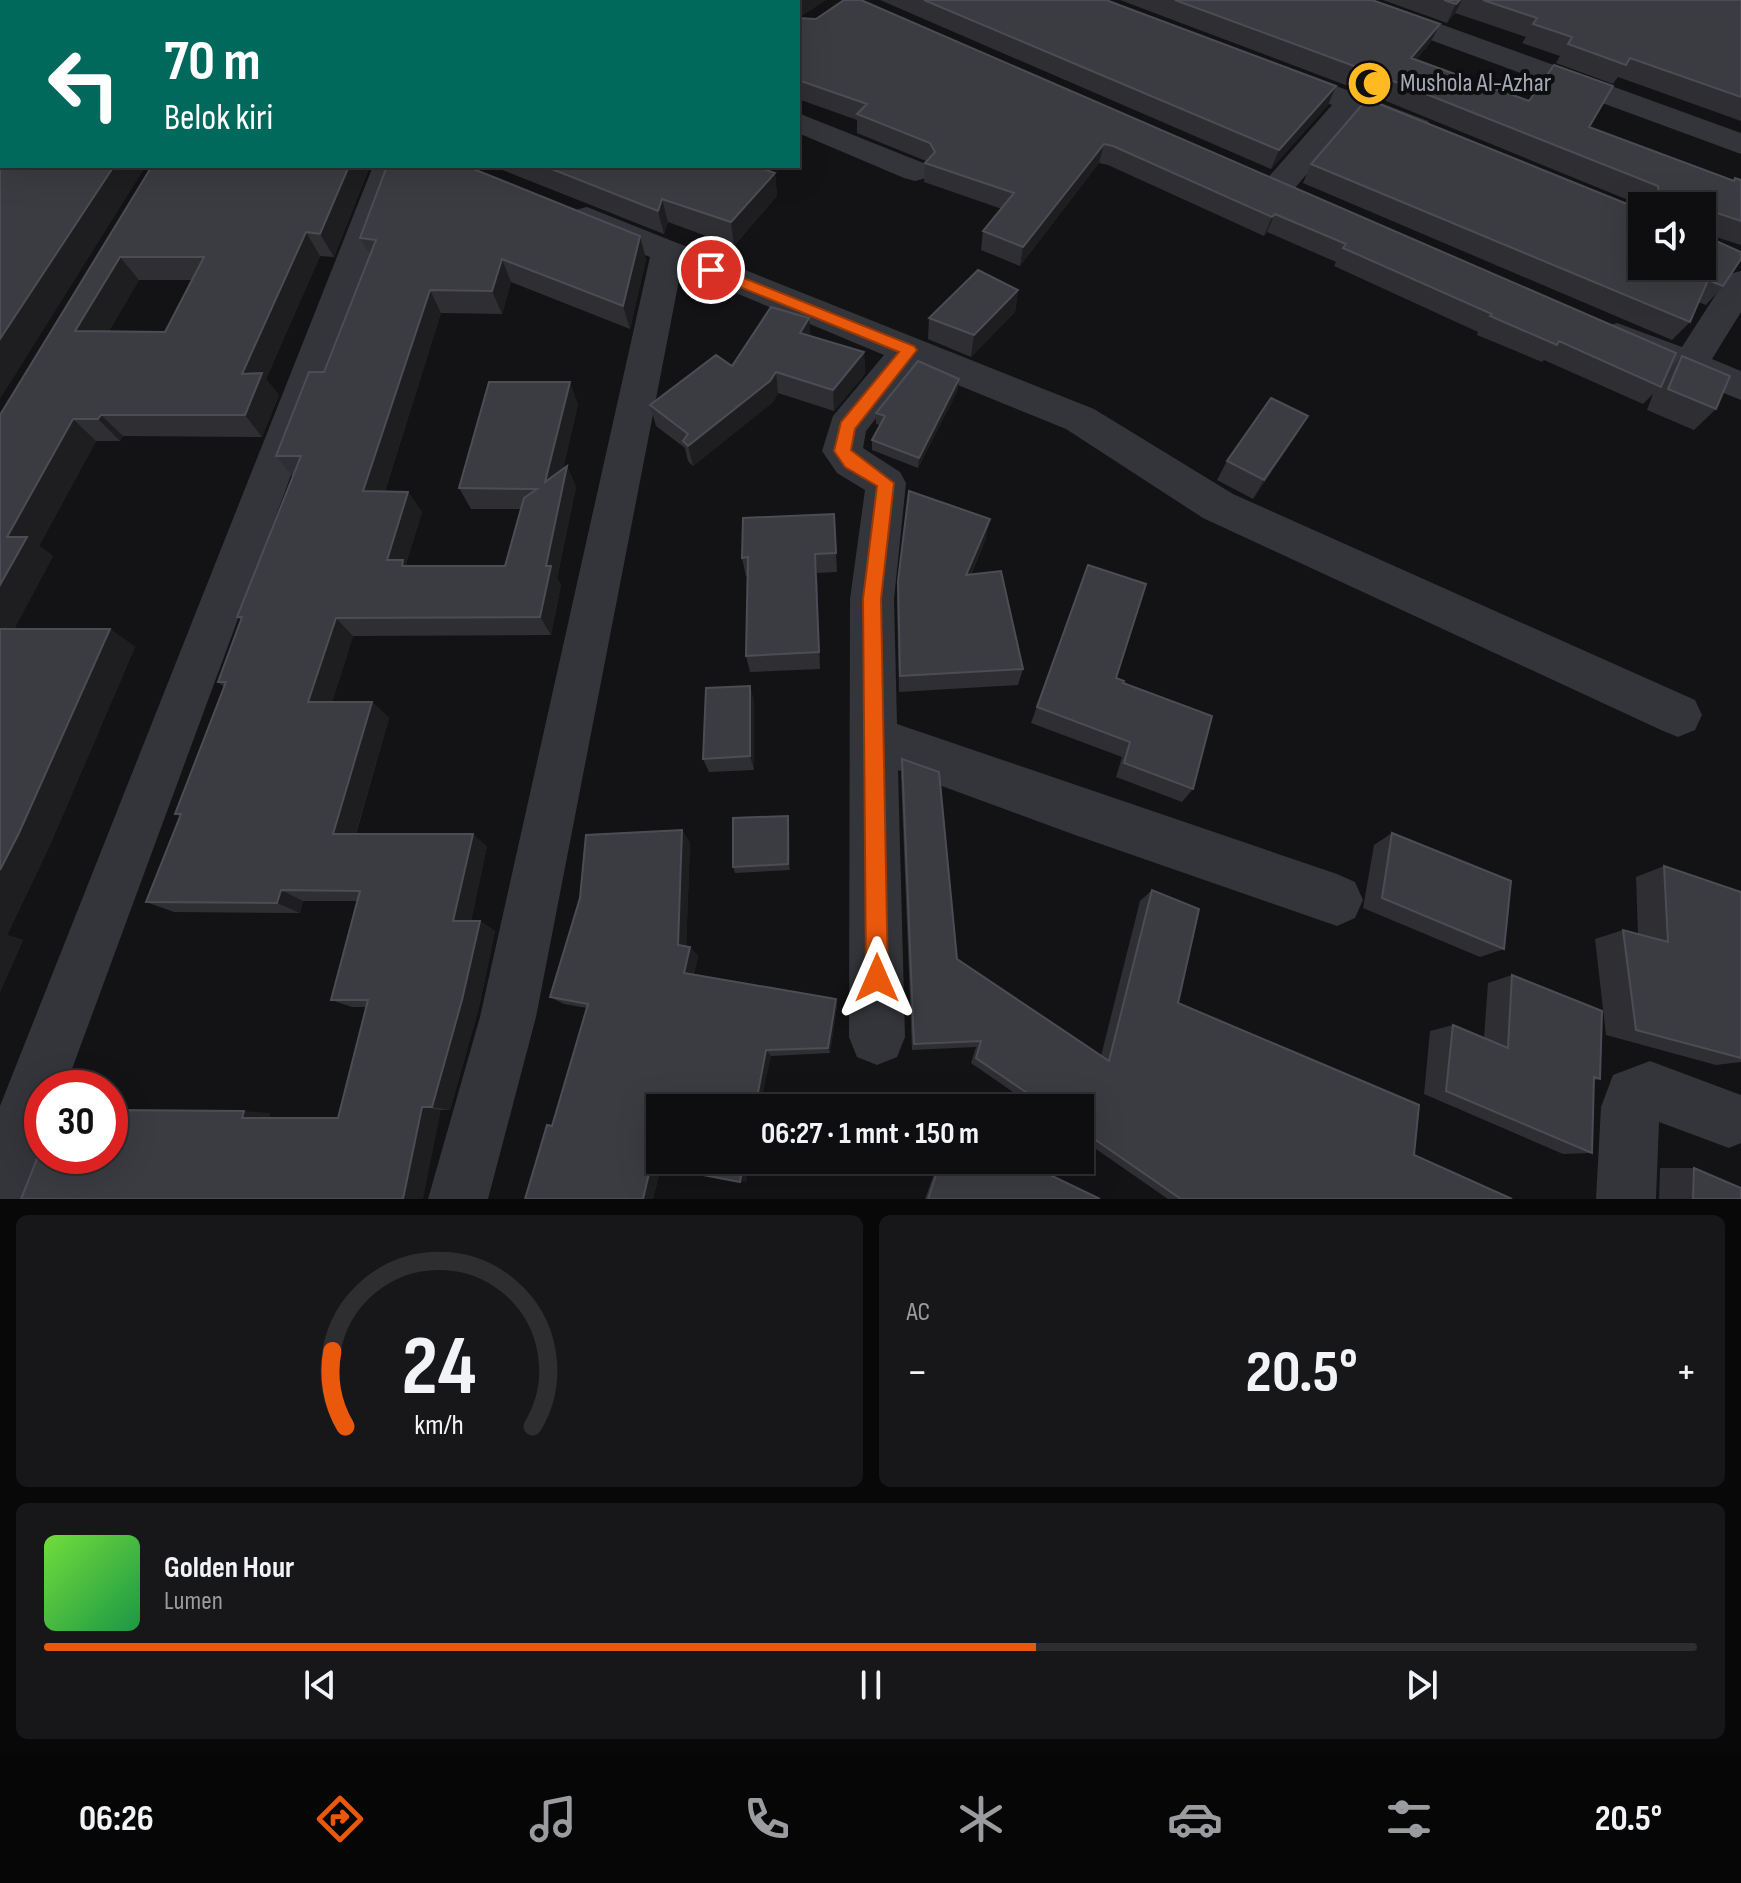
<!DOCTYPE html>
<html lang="id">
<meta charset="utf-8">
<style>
body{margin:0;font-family:"Sofia Sans Condensed",sans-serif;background:#171719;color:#f1f3f6;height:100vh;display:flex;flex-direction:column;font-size:30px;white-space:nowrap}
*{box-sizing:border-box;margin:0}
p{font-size:26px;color:#9b9c9f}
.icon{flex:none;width:44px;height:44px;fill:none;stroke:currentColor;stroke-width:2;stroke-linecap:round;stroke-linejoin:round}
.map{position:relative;height:1199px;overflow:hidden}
.details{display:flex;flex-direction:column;gap:16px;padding:16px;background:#080809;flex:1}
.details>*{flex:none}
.banner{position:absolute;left:0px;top:0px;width:800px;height:168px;box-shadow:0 8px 32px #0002,0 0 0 2px #2e2e30;background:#00695c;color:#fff;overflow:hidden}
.tools{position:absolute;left:1628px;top:192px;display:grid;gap:16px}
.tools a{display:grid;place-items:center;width:88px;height:88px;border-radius:0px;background:#0e0e10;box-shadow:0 8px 32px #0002,0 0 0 2px #2e2e30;font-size:40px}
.speed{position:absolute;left:24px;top:1070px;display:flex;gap:16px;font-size:40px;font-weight:700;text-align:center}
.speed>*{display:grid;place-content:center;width:104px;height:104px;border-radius:50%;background:#0e0e10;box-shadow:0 8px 32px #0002,0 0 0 2px #2e2e30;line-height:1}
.speed .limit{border:12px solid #d22;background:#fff;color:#111}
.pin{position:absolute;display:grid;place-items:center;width:68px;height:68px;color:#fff;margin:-34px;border:4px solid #fff;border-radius:50%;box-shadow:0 2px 8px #0007}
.me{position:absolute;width:88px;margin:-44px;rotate:0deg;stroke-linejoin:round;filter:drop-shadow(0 0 6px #0008)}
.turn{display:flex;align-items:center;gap:28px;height:168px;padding:0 32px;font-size:36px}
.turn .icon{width:104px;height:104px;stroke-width:2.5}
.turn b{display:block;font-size:56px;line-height:68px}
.big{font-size:60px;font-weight:700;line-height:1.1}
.details .widget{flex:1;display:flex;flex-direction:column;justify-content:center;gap:12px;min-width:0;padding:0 28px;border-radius:12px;background:#171719}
.details .dial{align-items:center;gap:0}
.dial svg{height:208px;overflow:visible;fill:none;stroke:#2e2e30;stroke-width:7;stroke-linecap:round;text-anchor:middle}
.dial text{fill:#f1f3f6;stroke:none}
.song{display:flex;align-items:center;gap:24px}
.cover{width:96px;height:96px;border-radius:12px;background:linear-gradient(135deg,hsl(100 70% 55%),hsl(140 70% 35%))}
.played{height:8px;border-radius:4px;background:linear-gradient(90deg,#ea580c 60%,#2e2e30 60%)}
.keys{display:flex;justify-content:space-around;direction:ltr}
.heat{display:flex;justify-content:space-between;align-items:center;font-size:44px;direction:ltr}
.details .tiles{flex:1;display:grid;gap:16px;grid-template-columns:1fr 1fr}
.widget:last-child{grid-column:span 2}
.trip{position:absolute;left:646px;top:1094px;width:448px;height:80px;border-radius:0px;background:#0e0e10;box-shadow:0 8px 32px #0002,0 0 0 2px #2e2e30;font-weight:700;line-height:80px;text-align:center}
.tabs{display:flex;height:128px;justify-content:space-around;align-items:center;background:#060606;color:#9b9c9f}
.tabs .icon{width:56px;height:56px}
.tabs .active{color:#ea580c}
.tabs b{font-size:36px;color:#f1f3f6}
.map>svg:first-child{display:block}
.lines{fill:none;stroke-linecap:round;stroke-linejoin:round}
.minor{fill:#34353a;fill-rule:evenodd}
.wall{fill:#2f2f33;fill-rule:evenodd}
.shaded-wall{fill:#1e1e21}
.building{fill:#3b3c41;stroke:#4c4d54;stroke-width:2;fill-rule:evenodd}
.route{fill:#ea580c;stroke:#983908;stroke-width:2}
.labels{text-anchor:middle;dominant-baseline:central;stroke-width:8;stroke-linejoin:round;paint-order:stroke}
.far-poi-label{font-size:26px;fill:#a4a9b7;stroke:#0e0e10;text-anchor:start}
</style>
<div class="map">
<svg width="1741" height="1199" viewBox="0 0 1741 1199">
<rect width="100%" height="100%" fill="#131315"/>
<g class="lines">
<path class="minor" d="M381 0H414L416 2H383Z
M1334 0H1374L1741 133V154L1338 6Z
M1276 63 1428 121 1432 128 1428 135 1417 137 1406 135 1357 115 1289 195 1277 198 1265 195 1261 188 1265 181 1332 105 1266 78 1261 72 1266 66Z
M798 113 926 164 931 171 926 178 915 181 904 178 798 133Z
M373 166H405L65 1088H42V1150L23 1199H0V1106Z
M587 207 1094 409 1233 494 1695 700 1702 715 1695 730 1678 737 1661 730 1203 518 1066 429 916 368 866 431 863 448 900 472 906 483 894 599 897 724 1337 874 1355 882 1363 900 1355 918 1337 926 1075 835 898 770 905 1037 897 1057 877 1065 857 1057 849 1037 850 599 865 490 837 473 822 451 833 416 884 355 681 270 536 1017 488 1199H428L480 1017 650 257 575 226 570 218 575 210Z
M1741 271V312L1712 359 1741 371V400L1604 345 1599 336 1604 327 1617 323 1682 347 1729 274Z
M1650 1061 1741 1095V1143L1729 1148 1659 1122 1656 1199H1596L1601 1107 1613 1075Z"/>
</g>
<path class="wall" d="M429 0H617L614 2H427Z
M688 0H826L798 18 1669 369 1682 356 1716 409 1694 430 1647 410 1653 394 1643 404 1544 360 1542 362 1477 335 1478 332 1334 266 1336 262 1267 232 1264 236 1108 165 1099 163 1020 266 981 250 983 231 1002 209 924 182 925 163 926 161 857 133V120L798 99V2H688Z
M880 0H1106L1336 86 1328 105 1271 169Z
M1120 0H1372L1440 24 1430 43 1416 60 1589 127 1733 181 1735 178 1741 180V245L1716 237 1723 286 1706 305 1698 302 1690 322 1672 340 1303 183 1311 164 1642 266 1702 206H1643L1364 92Z
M1383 0H1741V121L1618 77 1613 84 1556 63 1560 56 1522 43 1526 37 1455 13 1447 23Z
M152 166H370L334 257 320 256 266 379 279 395 262 437 123 436 120 441H96L39 546 53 556 14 629H110L135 647 50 845 7 935 23 940 0 992V415ZM139 280H192L165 332 109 331Z
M492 166H755L775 173 777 196 734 246 668 222 664 234Z
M360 238 646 259 630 329 511 282 502 314 441 313 385 491 408 492 422 512 406 564 408 566H505L521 509H471L459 488 578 404 563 469 567 466 576 487 557 578 561 585 551 635 353 636 332 702H372L389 718 356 834 487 846 471 921H480L495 931 479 1007 450 1110H441L21 1199 270 1113 269 1118H338L367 1007H352L331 1000 357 901H303L300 913 174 912 146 902 180 816 175 814 224 687 218 682 241 620 237 617 293 477 276 456 324 372 370 255Z
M1018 290 1015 312 971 357 928 339 929 318Z
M811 336 864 352 865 374 834 411 778 393 773 402 693 466 688 461 685 448 656 426 650 405 732 366Z
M958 390 918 468 872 450V440L880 425 876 424V413Z
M1308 416 1296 436 1253 499 1217 480 1227 461Z
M834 514 837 572 817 573 820 669 750 672 746 656 748 576H746L742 558Z
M986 538 971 575 1023 669 1018 685 899 692 897 599 898 581Z
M1088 565 1116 678 1123 683 1193 789 1182 802 1116 777 1122 757 1031 723Z
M750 686 754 702V770L709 772 703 759Z
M902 759 957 959 1101 1056 1140 901 1152 890 1178 1003 1414 1155 1512 1199H1168L1080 1138V1108H1036L971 1063 976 1047 912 1050 901 775Z
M788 816 789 822 790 870 735 873 733 867Z
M682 830 690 843 686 946 690 947 698 956 694 974 836 999 837 1006 830 1053 771 1056 660 1160H750L746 1182 661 1166 653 1199 552 1126 587 1008 564 1004 550 997 580 898Z
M1392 833 1504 949 1480 957 1363 908 1374 845Z
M1664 866 1741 892V1062L1716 1065 1606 1035 1595 939 1623 930 1638 935 1636 877Z
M1512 975 1600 1079 1594 1080 1592 1153 1563 1154 1424 1094 1430 1031 1453 1025 1484 1038 1488 983Z
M939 1160H1019L1100 1199H925Z
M1660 1168H1694L1741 1199H1659Z"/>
<path class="shaded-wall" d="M127 0H157L158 2H124Z
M582 0H617L614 2H580Z
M796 0H826L798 18V2H795Z
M1460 0H1462L1455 13 1447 23 1456 4Z
M1440 24 1430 43 1402 77 1411 58Z
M1336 86 1328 105 1271 169 1279 150Z
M1104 144 1099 163 1020 266 1023 247Z
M114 166H146L0 399V339Z
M349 166H370L334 257 320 234Z
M775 173 777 196 734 246 731 222Z
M662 199 668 222 664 234 658 211Z
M1275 214 1267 232 1264 236 1272 217Z
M306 232 320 256 266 379 279 395 262 437 245 415 242 374Z
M640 236 646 259 630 329 623 306Z
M120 257 139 280 96 354 75 331Z
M502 259 511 282 502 314 492 291Z
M430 290 441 313 378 512 363 491Z
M1018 290 1015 312 971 357 974 335Z
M809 318 811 340 800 333Z
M864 352 865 374 834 411 833 390Z
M776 372 778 393 773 402 693 466 688 446Z
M959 379 958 390 918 468 919 458Z
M570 382 578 404 555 503 545 482Z
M101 415 123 436 120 441 98 419Z
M1308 416 1296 436 1253 499 1264 480Z
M73 419 96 441 39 546 53 556 5 647 0 644V585L7 537Z
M567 466 576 487 557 578 561 585 551 635 540 617 546 566Z
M408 492 422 512 406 564 418 579 387 560Z
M990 519 986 538 963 593 966 575Z
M815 554 817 573 820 669 819 652Z
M336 618 353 636 327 718 308 702Z
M110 629 135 647 50 845 7 935 23 940 0 992V870Z
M750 686 754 702V770L750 756Z
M372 702 389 718 352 846 333 834Z
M788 816 789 822 790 870 788 864Z
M682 830 690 843 686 954 678 945Z
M473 834 487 846 469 930 453 921Z
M281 890 303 901 300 913 277 903Z
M480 921 495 931 479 1007 450 1110 432 1107Z
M690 947 698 956 692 981 684 973Z
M836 999 837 1006 830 1053 828 1048Z
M766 1050 771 1056 760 1108H755Z
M422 1107 441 1110 423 1199H403Z
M244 1111 270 1113 268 1120 242 1118Z
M744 1160H750L746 1182H740Z
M651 1165H661L653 1199H643Z"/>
<path class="building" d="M0 0H127L124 2H2V166H114L0 339Z
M429 0H518L516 2H427Z
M542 0H582L580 2H549Z
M703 0H796L795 2H709Z
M844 0H861L1676 353 1661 387 1559 341 1557 345 1490 316 1492 314 1343 248 1346 244 1275 214 1272 217 1113 146 1104 144 1023 247 983 231 1014 193 925 163 935 152 930 143 857 114 867 104 798 80V18L816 19Z
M924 0H1106L1336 86 1279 150Z
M1175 0H1372L1440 24 1411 58 1529 101 1554 65 1613 86 1589 127 1734 181 1735 178 1741 180V221L1717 213 1716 241 1741 252V259L1723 286 1708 280 1690 322 1311 164 1367 99 1642 210V266H1702V206H1660L1658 186 1373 73Z
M1444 0H1460L1456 4Z
M1483 0H1741V97L1630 58 1626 65 1568 44 1572 37 1533 24 1537 18Z
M152 166H349L320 234 306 232 242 374 262 373 245 415H101L98 419H73L7 537H27L0 585V415ZM120 257H204L165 332 75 331Z
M387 166H466L640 236 623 306 502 259 492 291 430 290 363 491 408 492 387 560H403L402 566H505L524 498 537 489 459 488 489 382H570L545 482 567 466 546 566H551L540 617 336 618 308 702H372L333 834H473L453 921H480L462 1000 432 1107H422L403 1199H21L42 1146V1156H110V1110L244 1111 242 1118H338L368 1000H331L360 891 281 890 277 903 146 902 181 814H175L226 682H218L242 617H237L301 456H276L309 372H324L376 240 360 238Z
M544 166H755L775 173 731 222 662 199 658 211Z
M978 270 1018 290 974 335 929 318Z
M771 307 809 318 800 333 864 352 833 390 776 372 770 381 688 446 683 441 688 434 650 405 716 355 732 366Z
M1682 356 1730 376 1716 409 1668 389Z
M918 361 959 379 919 458 872 440 885 416 876 413Z
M1271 398 1308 416 1264 480 1227 461Z
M909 491 990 519 966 575 1001 571 1023 669 900 676 898 581Z
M834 514 836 553 815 554 819 652 746 656 748 557 742 558 743 518Z
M1088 565 1146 584 1116 678 1124 681 1123 683 1212 716 1193 789 1124 763 1130 742 1037 707Z
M0 629H110L19 833 0 870Z
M750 686V756L703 759 706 688Z
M902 759 939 772 957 959 1109 1061 1152 890 1199 909 1178 1003 1419 1105 1414 1155 1512 1199H1181L1080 1129V1108H1049L976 1058 981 1041 914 1044Z
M788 816V864L733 867V818Z
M682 830 678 945 690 947 684 973 836 999 828 1048 766 1050 755 1108H660V1160H744L740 1182 651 1165 643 1199H525L547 1125 552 1126 588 1004 550 997 580 898 586 835Z
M1392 833 1511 881 1504 949 1382 898Z
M1664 866 1741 892V1058L1636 1030 1623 930 1668 942Z
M1512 975 1602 1011 1600 1079 1594 1077 1592 1153 1446 1091 1453 1025 1508 1048Z
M941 1160H1019L1100 1199H928Z
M1694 1168 1741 1188V1199H1693Z"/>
<path class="route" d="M711 265 914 346 917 350 855 429 851 450 894 483 881 599 888 978 885 986 877 989 869 986 866 978 863 599 877 486 845 467 834 451 841 422 899 352 706 273V267Z"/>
<defs>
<symbol id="mosque-disc" viewBox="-11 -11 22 22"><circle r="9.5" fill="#ffb921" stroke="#0e0e10"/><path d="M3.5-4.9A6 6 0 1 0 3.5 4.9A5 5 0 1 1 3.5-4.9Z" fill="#111"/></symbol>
</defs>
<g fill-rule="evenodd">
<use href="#mosque-disc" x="1344" y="58" width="51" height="51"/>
</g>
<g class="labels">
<g class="far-poi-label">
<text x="1400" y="83">Mushola Al-Azhar</text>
</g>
</g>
</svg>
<div class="tools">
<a><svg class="icon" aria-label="sound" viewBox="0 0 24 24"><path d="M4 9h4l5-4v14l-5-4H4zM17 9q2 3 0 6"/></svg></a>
</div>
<div class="speed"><div class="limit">30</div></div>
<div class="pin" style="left:711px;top:270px;background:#d93025"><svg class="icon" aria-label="arrive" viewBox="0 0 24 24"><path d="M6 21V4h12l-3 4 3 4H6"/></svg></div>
<svg class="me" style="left:877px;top:978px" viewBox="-20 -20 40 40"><path d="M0-17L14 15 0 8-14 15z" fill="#ea580c" stroke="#fff" stroke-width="4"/></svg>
<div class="trip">06:27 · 1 mnt · 150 m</div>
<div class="banner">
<div class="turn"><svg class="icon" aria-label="left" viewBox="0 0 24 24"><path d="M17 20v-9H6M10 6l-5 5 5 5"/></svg><div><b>70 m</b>Belok kiri</div></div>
</div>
</div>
<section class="details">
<div class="tiles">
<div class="widget dial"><svg viewBox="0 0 100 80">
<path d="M14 69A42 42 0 1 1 86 69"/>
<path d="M14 69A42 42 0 0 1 9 40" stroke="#ea580c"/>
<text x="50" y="56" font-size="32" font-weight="700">24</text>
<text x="50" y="72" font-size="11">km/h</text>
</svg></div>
<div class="widget"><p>AC</p>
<div class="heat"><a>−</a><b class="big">20.5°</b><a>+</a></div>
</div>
<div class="widget">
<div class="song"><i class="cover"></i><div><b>Golden Hour</b><p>Lumen</p></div></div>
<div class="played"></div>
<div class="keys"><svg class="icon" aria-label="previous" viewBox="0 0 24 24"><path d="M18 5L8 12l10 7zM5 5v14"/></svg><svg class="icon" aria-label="pause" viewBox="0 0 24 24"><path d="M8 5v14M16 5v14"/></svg><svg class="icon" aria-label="next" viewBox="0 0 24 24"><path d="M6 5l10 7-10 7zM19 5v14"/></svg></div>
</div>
</div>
</section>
<nav class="tabs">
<b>06:26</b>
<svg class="icon active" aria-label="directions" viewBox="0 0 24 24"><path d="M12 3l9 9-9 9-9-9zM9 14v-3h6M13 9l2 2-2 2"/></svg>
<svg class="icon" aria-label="music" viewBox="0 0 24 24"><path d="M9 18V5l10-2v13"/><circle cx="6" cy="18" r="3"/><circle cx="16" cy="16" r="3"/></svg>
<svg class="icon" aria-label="phone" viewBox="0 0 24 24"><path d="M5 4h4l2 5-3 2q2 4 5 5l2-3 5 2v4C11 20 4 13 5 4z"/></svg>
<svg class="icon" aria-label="climate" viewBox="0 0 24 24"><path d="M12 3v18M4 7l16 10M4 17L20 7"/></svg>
<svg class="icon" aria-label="car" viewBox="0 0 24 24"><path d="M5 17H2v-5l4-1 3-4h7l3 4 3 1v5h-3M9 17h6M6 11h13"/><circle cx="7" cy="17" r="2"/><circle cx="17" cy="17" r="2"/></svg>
<svg class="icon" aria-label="filters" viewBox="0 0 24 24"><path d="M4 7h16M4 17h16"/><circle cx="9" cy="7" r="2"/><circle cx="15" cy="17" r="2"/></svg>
<b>20.5°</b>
</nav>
